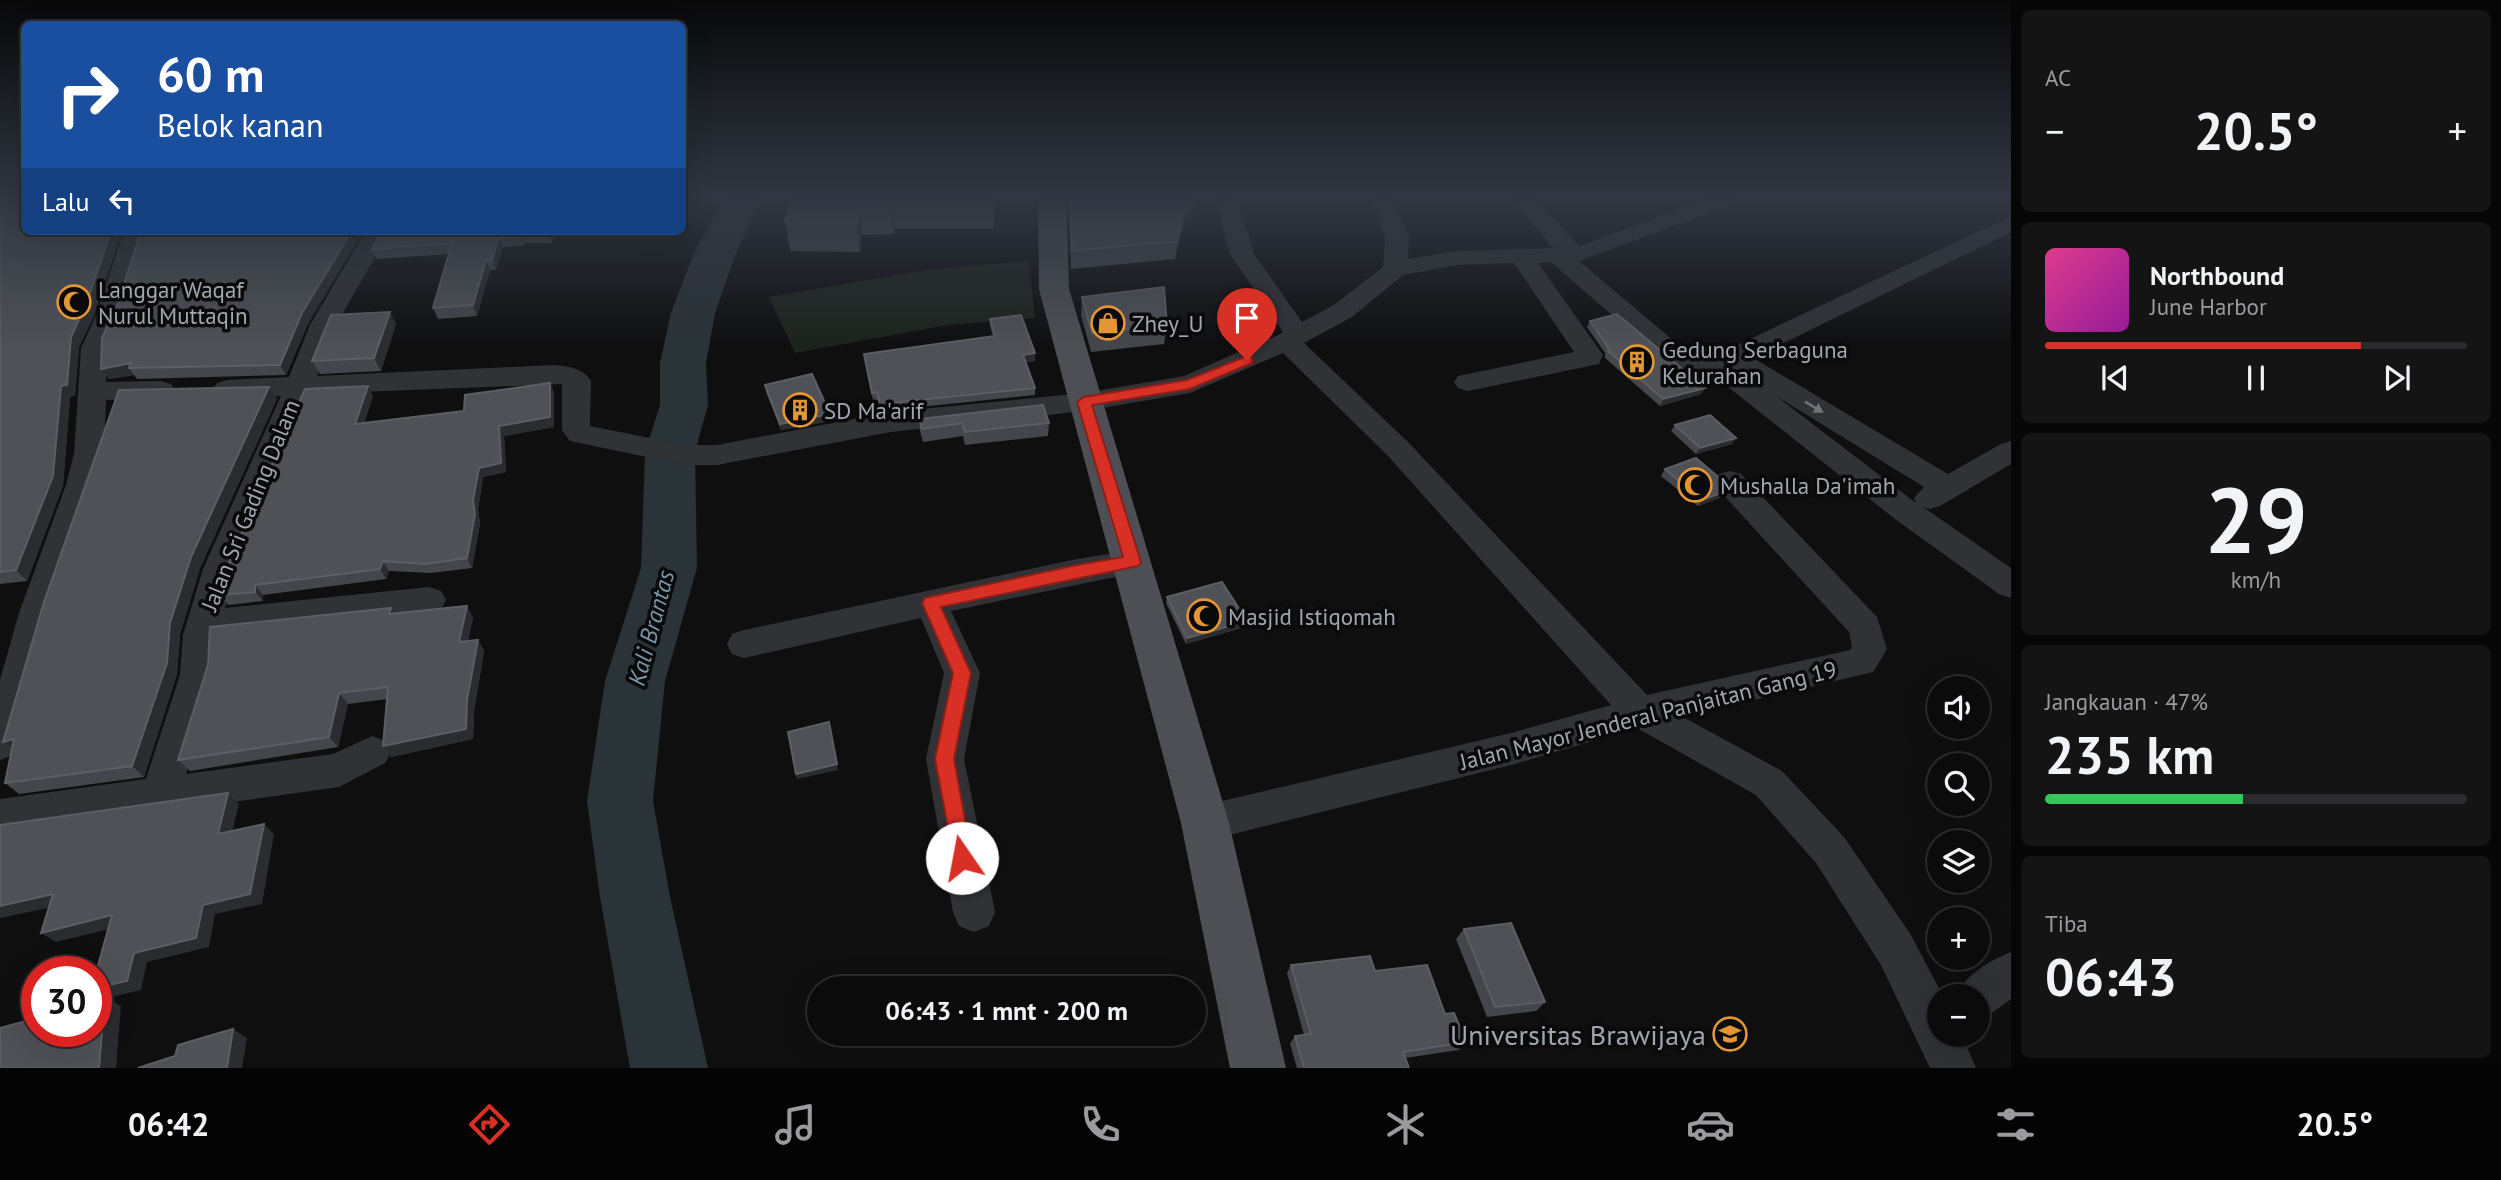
<!DOCTYPE html>
<html lang="id">
<meta charset="utf-8">
<style>
body{margin:0;font-family:"PT Sans",sans-serif;background:#141415;color:#f1f3f6;height:100vh;display:flex;flex-direction:column;font-size:26px;white-space:nowrap}
*{box-sizing:border-box;margin:0}
p{font-size:23px;color:#9a9b9d}
.icon{flex:none;width:38px;height:38px;fill:none;stroke:currentColor;stroke-width:2;stroke-linecap:round;stroke-linejoin:round}
.map{position:relative;flex:1;overflow:hidden}
.details{display:flex;flex-direction:column;gap:10px;padding:10px;background:#060607;width:490px}
.details>*{flex:none}
.hud{position:absolute;left:21px;top:21px;width:665px;height:214px;border-radius:10px;box-shadow:0 7px 28px #0002,0 0 0 2px #2b2b2d;background:#1a4fa0;color:#fff;overflow:hidden}
.tools{position:absolute;left:1927px;top:676px;display:grid;gap:14px}
.tools a{display:grid;place-items:center;width:63px;height:63px;border-radius:50%;background:#0b0b0c;box-shadow:0 7px 28px #0002,0 0 0 2px #2b2b2d;font-size:35px}
.speed{position:absolute;left:21px;top:956px;display:flex;gap:14px;font-size:35px;font-weight:700;text-align:center}
.speed>*{display:grid;place-content:center;width:91px;height:91px;border-radius:50%;background:#0b0b0c;box-shadow:0 7px 28px #0002,0 0 0 2px #2b2b2d;line-height:1}
.speed .limit{border:10px solid #d22;background:#fff;color:#111}
.pin{position:absolute;display:grid;place-items:center;width:60px;height:60px;color:#fff;margin:-72px -30px;border-radius:50% 50% 50% 0;rotate:-45deg;box-shadow:0 0 7px #0007}
.pin .icon{rotate:45deg}
.me{position:absolute;width:77px;margin:-38px;rotate:348deg;stroke-linejoin:round;filter:drop-shadow(0 0 5px #0008)}
.turn{display:flex;align-items:center;gap:24px;height:147px;padding:0 21px;font-size:32px}
.turn .icon{width:91px;height:91px;stroke-width:2.5}
.turn b{display:block;font-size:49px;line-height:60px}
.then{display:flex;align-items:center;height:66px;padding:0 21px;background:#0003;gap:14px;font-size:26px}
.big{font-size:52px;font-weight:600;line-height:1.1}
.details .card{flex:1;display:flex;flex-direction:column;justify-content:center;gap:10px;min-width:0;padding:0 24px;border-radius:10px;background:#141415}
.details .dial{align-items:center;gap:0}
.dial b{font-size:91px;line-height:1}
.song{display:flex;align-items:center;gap:21px}
.cover{width:84px;height:84px;border-radius:10px;background:linear-gradient(135deg,hsl(330 70% 55%),hsl(300 70% 35%))}
.played{height:7px;border-radius:4px;background:linear-gradient(90deg,#d93025 75%,#2b2b2d 75%)}
.keys{display:flex;justify-content:space-around;direction:ltr}
.heat{display:flex;justify-content:space-between;align-items:center;font-size:38px;direction:ltr}
.charge{height:10px;border-radius:5px;background:linear-gradient(90deg,#34c759 47%,#2b2b2d 0)}
.trip{position:absolute;left:807px;top:976px;width:399px;height:70px;border-radius:35px;background:#0b0b0c;box-shadow:0 7px 28px #0002,0 0 0 2px #2b2b2d;font-weight:600;line-height:70px;text-align:center}
.menu{display:flex;height:112px;justify-content:space-around;align-items:center;background:#040405;color:#9a9b9d}
.menu .icon{width:49px;height:49px}
.menu .on{color:#d93025}
.menu b{font-size:32px;color:#f1f3f6}
main{display:flex;flex:1;min-height:0}
.map>svg:first-child{display:block}
.green{fill:#1c231c}
.lines{fill:none;stroke-linecap:round;stroke-linejoin:round}
.river{fill:#2a3338;fill-rule:evenodd}
.minor{fill:#303235;fill-rule:evenodd}
.major{fill:#4d4f54;fill-rule:evenodd}
.wall{fill:#45464b}
.shaded-wall{fill:#2b2c2f}
.building{fill:#4f5156;stroke:#5c5e64;stroke-width:2}
.oneway{fill:#6e7279}
.route{fill:#d93025;stroke:#8d1f18;stroke-width:2}
.labels{text-anchor:middle;dominant-baseline:central;stroke-width:7;stroke-linejoin:round;paint-order:stroke}
.poi-label{font-size:23px;fill:#a1a7b0;stroke:#0a0a0b;text-anchor:start}
.street-label{font-size:23px;fill:#a1a7b0;stroke:#0a0a0b}
.water-label{font-size:24px;font-style:italic;fill:#7a98aa;stroke:#0a0a0b}
.near-poi-label{font-size:28px;fill:#a1a7b0;stroke:#0a0a0b;text-anchor:end}
</style>
<main>
<div class="map">
<svg width="2011" height="1068" viewBox="0 0 2011 1068">
<rect width="100%" height="100%" fill="#0f0f10"/>
<path class="green" d="M1029 261 1035 318 948 325 795 353 769 297 927 270Z"/>
<g class="lines">
<path class="river" d="M724 197H763L736 253 715 313 706 363 708 405 695 452 697 568 665 681 653 801 670 897 708 1068H630L600 897 587 801 605 681 641 568 645 452 660 405V363L671 313 694 253Z"/>
<path class="minor" d="M1215 197H1237L1254 254 1302 322 1334 305 1383 267 1385 237 1371 197H1393L1409 237 1408 259 1457 251 1553 248 1511 197H1534L1579 246 1711 197H1742L1739 202 1579 261 1687 352 1714 356 2011 216V232L1753 358 1948 474 2001 444 2011 441V464L1940 506 1929 509 1923 507 2011 568V598L1999 594 1895 519 1709 372 1669 365 1551 262 1538 263 1603 355 1599 364 1468 391 1458 388 1454 382 1458 376 1574 352 1514 263 1457 265 1403 275 1352 317 1304 343 1408 442 1647 695 1850 650 1852 647 1849 632 1719 490 1715 482 1719 474 1730 471 1741 474 1877 617 1887 649 1873 672 1683 717 1782 771 1844 837 1911 935 1943 996H1939V1034H1961L1976 1068H1930L1881 965 1816 863 1756 795 1637 728 1511 765 1205 841 1191 836 1186 823 1191 810 1205 805 1511 733 1611 705 1388 456 1283 353 1190 393 1084 411 891 432 717 465H685L570 441 562 430V384L310 394 235 569 225 608 429 587 441 591 446 600 441 609 429 613 217 636 216 675 186 774 333 754 372 736 385 741 391 752 385 763 339 787 0 835V799L146 779 180 675 183 635 203 569 281 396 227 398 217 395 213 389 217 383 227 380 289 377 310 325 366 231H390L336 325 317 376 556 365C570 367 583 368 591 381L590 426 685 445H717L891 412 1084 393 1184 376 1278 335 1283 332 1230 254ZM1776 396 1924 487 1914 498 1916 503Z
M124 231H148L122 316 107 348 106 382 161 381 171 384 175 390 171 396 161 399 106 400 104 454 96 485 53 613 18 744 13 755 0 760V680L19 613 66 485 74 454 81 348 96 316Z
M1133 550 1144 553 1149 562 1144 571 951 611 980 673 964 759 995 912 989 926 974 932 959 926 953 912 926 759 944 673 921 618 744 658 732 654 727 644 732 634 744 630 1077 559Z
M2011 952V999L1993 1012 1978 1018V996H1957C1966 974 1989 961 2011 952Z"/>
<path class="major" d="M1038 197H1066L1069 289 1229 823 1286 1068H1230L1181 823 1039 289Z"/>
</g>
<path class="wall" d="M0 197 94 315 79 347 75 395 70 397 63 486 27 581 0 584Z
M792 197H994V229H895L894 234 862 235 860 252 790 251 785 222Z
M1070 199 1192 218 1180 234 1175 259 1071 269 1069 217Z
M382 231H558L552 243H525L524 246 503 247 496 270H490L477 316 438 319 433 308 449 254 377 259 372 249Z
M1082 297 1167 325 1164 344 1091 352 1081 315Z
M117 306 308 324 286 375 137 379 134 375 109 379 101 369Z
M990 319 1035 353V361L1026 362 1035 388V395L881 411 878 400 873 401 864 354 993 336 990 326Z
M1590 321 1705 388 1701 394 1660 406 1605 358V353L1587 327Z
M396 324 381 371 320 374 312 361Z
M550 383 554 393V427L504 436 506 472 483 477 478 509 480 524 472 568 431 573 389 571 386 579 263 595V601L228 605 221 595 373 396 364 423 464 411Z
M765 385 830 414 831 421 781 430 766 392Z
M269 387 277 399 200 568 180 634 177 674 144 777 19 794 5 783 12 750 3 742Z
M919 419 1049 423 1048 436 965 445 963 436 923 442 920 431Z
M1675 425 1732 444 1696 454 1671 431Z
M1665 469 1726 491 1722 497 1698 506 1661 476Z
M1167 597 1245 627 1186 644 1166 603Z
M467 606 473 618 468 641 478 640 484 651 474 711 473 739 391 757 387 699 348 704 338 747 190 771 178 760 395 614Z
M1464 929 1545 1002 1536 1011 1487 1017 1456 939Z
M1291 965 1375 971 1445 1014 1466 1042 1459 1050 1405 1058 1409 1068H1297L1290 1044 1295 1036 1304 1035 1287 973Z"/>
<path class="shaded-wall" d="M892 200 895 229 894 234 892 205Z
M1194 200 1192 218 1180 234 1175 259 1182 216Z
M859 207 862 235 860 252 857 223Z
M111 231H122L94 315 79 347 75 395 70 397 63 486 27 581 16 570 61 386 71 337Z
M352 231H363L308 324 286 375 280 365 302 313Z
M549 231H558L552 243 549 233Z
M521 233 525 243 524 246 520 236Z
M499 237 503 247 496 270 492 260Z
M486 260 490 270 477 316 473 305Z
M390 312 396 324 381 371 374 358Z
M1035 353V361L1023 362V355Z
M131 363 129 368 134 375 109 379 101 369Z
M550 383 554 393V427L504 436 506 472 483 477 478 509 480 524 472 568 467 558 473 500 479 468 499 426Z
M368 386 373 396 361 434 355 424Z
M269 387 277 399 200 568 180 634 177 674 144 777 132 766 170 623 191 557Z
M1705 388 1701 394 1660 406 1663 399Z
M830 414 831 421 781 430 780 424Z
M1736 438 1732 444 1696 454 1700 448Z
M1726 491 1722 497 1698 506 1702 500Z
M383 561 389 571 386 579 380 569Z
M255 585 263 595V601L255 592Z
M467 606 473 618 465 653 459 642Z
M1247 621 1245 627 1186 644 1187 638Z
M478 640 484 651 474 711 473 739 391 757 383 746 467 700Z
M339 693 348 704 338 747 329 737Z
M829 722 838 770 797 779 796 774Z
M14 739 17 753 3 742Z
M228 793 239 804 229 844 218 834Z
M264 824 274 834 262 904 215 914 209 947 147 962 141 990 107 998 121 1006 116 1068H99L105 997 96 992V988L134 953 203 905Z
M53 894 67 904 0 918V906Z
M112 915 125 925 56 942 41 933Z
M233 1029 247 1038 242 1068H227Z"/>
<path class="building" d="M0 197H24V231H111L86 305 71 337 67 385 61 386 53 476 16 570 0 572Z
M792 197H994V201L892 200V205L859 207 857 223 785 222Z
M1070 199 1194 200 1182 216 1178 241 1072 251Z
M141 231H352L302 313 280 365 129 368 131 363 101 369 102 338 117 306Z
M382 231H549V233H521L520 236 499 237 492 260H486L473 305 433 308 452 243 372 249Z
M1164 287 1167 325 1092 333 1082 297Z
M390 312 374 358 312 361 331 315Z
M1617 314 1705 388 1663 399 1608 351V347L1590 321Z
M1021 315 1035 353 1023 355 1035 388 880 404 877 392 872 393 864 354 995 336 990 319Z
M812 374 830 414 780 424 765 385Z
M550 383V417L499 426 501 463 479 468 473 500 475 514 467 558 425 564 383 561 380 569 255 585V592L221 595 230 560 305 389 368 386 355 424 464 411 465 395Z
M269 387 191 557 170 623 167 663 132 766 5 783 14 739 3 742 44 602 119 390Z
M1043 405 1049 423 965 432 962 423 922 429 919 419Z
M1710 415 1736 438 1700 448 1675 425Z
M1696 458 1717 476 1726 491 1702 500 1665 469Z
M1222 582 1247 621 1187 638 1167 597Z
M467 606 459 642 478 640 467 700 466 729 383 746 388 687 339 693 329 737 178 760 208 665 210 627 391 608 389 614Z
M829 722 837 764 796 774 788 732Z
M228 793 218 834 264 824 250 894 203 905 196 938 134 953 127 981 96 988V973L112 915 41 933 53 894 0 906V825Z
M1511 923 1545 1002 1495 1007 1464 929Z
M1370 956 1375 971 1427 965 1445 1014 1454 1013 1466 1042 1403 1052 1409 1068H1304L1295 1036 1311 1034 1291 965Z
M105 997 99 1068H0V1028L37 1018V1031H96V1000Z
M233 1029 227 1068H138L175 1056 178 1045Z"/>
<defs><path id="oneway-solid" d="M-6-.8H1V-3.2L6.5 0L1 3.2V.8H-6Z" transform="scale(1.75)"/></defs>
<use class="oneway" href="#oneway-solid" transform="translate(1814 407) rotate(31)"/>
<linearGradient id="sky" x2="0" y2="1"><stop stop-color="#080809"/><stop offset="0.57" stop-color="#313742"/><stop offset="1" stop-color="#313742" stop-opacity="0"/></linearGradient>
<rect width="2011" height="346" fill="url(#sky)"/>
<path class="route" d="M1247 356 1252 357V363L1190 389 1092 405 1141 562 1138 566 941 607 971 673 954 759 972 858 969 865 962 867 955 865 935 759 953 673 922 603 925 598 1077 565 1123 557 1077 402 1084 397 1187 380Z"/>
<defs>
<symbol id="mosque-ring" viewBox="-11 -11 22 22"><circle r="9.5" fill="#0a0a0b" stroke="#e49634" stroke-width="1.5"/><path d="M3.5-4.9A6 6 0 1 0 3.5 4.9A5 5 0 1 1 3.5-4.9Z" fill="#e49634"/></symbol>
<symbol id="shop-ring" viewBox="-11 -11 22 22"><circle r="9.5" fill="#0a0a0b" stroke="#e49634" stroke-width="1.5"/><path d="M-5-2.5h2.3a2.7 3.5 0 0 1 5.4 0H5L5.5 6h-11ZM-1.5-2.5h3a1.5 2.3 0 0 0-3 0Z" fill="#e49634"/></symbol>
<symbol id="building-ring" viewBox="-11 -11 22 22"><circle r="9.5" fill="#0a0a0b" stroke="#e49634" stroke-width="1.5"/><path d="M-4-6H4V6H1V3H-1V6H-4ZM-2.5-4.3h1.7v1.8h-1.7ZM.8-4.3h1.7v1.8H.8ZM-2.5-1h1.7V.8h-1.7ZM.8-1h1.7V.8H.8Z" fill="#e49634"/></symbol>
<symbol id="university-ring" viewBox="-11 -11 22 22"><circle r="9.5" fill="#0a0a0b" stroke="#e49634" stroke-width="1.5"/><path d="M0-5L7-2L0 1L-7-2ZM-4 1L0 2.5L4 1V4Q0 6-4 4Z" fill="#e49634"/></symbol>
</defs>
<g fill-rule="evenodd">
<use href="#mosque-ring" x="55" y="283" width="38" height="38"/>
<use href="#shop-ring" x="1089" y="304" width="38" height="38"/>
<use href="#building-ring" x="1618" y="343" width="38" height="38"/>
<use href="#building-ring" x="781" y="391" width="38" height="38"/>
<use href="#mosque-ring" x="1676" y="466" width="38" height="38"/>
<use href="#mosque-ring" x="1185" y="597" width="38" height="38"/>
<use href="#university-ring" x="1711" y="1015" width="38" height="38"/>
</g>
<g class="labels">
<g class="poi-label">
<text x="98" y="289">Langgar Waqaf<tspan x="98" dy="26">Nurul Muttaqin</tspan></text>
<text x="1132" y="323">Zhey_U</text>
<text x="1662" y="349">Gedung Serbaguna<tspan x="1662" dy="26">Kelurahan</tspan></text>
<text x="824" y="410">SD Ma'arif</text>
<text x="1720" y="485">Mushalla Da'imah</text>
<text x="1228" y="616">Masjid Istiqomah</text>
</g>
<g class="street-label">
<text transform="translate(250 505) rotate(-68)">Jalan Sri Gading Dalam</text>
<text transform="translate(1648 715) rotate(-14)">Jalan Mayor Jenderal Panjaitan Gang 19</text>
</g>
<g class="water-label">
<text transform="translate(651 628) rotate(-75)">Kali Brantas</text>
</g>
<g class="near-poi-label">
<text x="1706" y="1034">Universitas Brawijaya</text>
</g>
</g>
</svg>
<div class="tools">
<a><svg class="icon" aria-label="sound" viewBox="0 0 24 24"><path d="M4 9h4l5-4v14l-5-4H4zM17 9q2 3 0 6"/></svg></a>
<a><svg class="icon" aria-label="search" viewBox="0 0 24 24"><circle cx="10" cy="10" r="6"/><path d="M15 15l6 6"/></svg></a>
<a><svg class="icon" aria-label="layers" viewBox="0 0 24 24"><path d="M12 4l9 5-9 5-9-5zM3 14l9 5 9-5"/></svg></a>
<a>+</a>
<a>−</a>
</div>
<div class="speed"><div class="limit">30</div></div>
<div class="pin" style="left:1247px;top:360px;background:#d93025"><svg class="icon" aria-label="arrive" viewBox="0 0 24 24"><path d="M6 21V4h12l-3 4 3 4H6"/></svg></div>
<svg class="me" style="left:962px;top:858px" viewBox="-20 -20 40 40"><circle r="19" fill="#fff"/><path d="M0-13L10 11 0 6-10 11z" fill="#d93025"/></svg>
<div class="trip">06:43 · 1 mnt · 200 m</div>
<div class="hud">
<div class="turn"><svg class="icon" aria-label="right" viewBox="0 0 24 24"><path d="M7 20v-9h11M14 6l5 5-5 5"/></svg><div><b>60 m</b>Belok kanan</div></div>
<div class="then">Lalu<svg class="icon" aria-label="left" viewBox="0 0 24 24"><path d="M17 20v-9H6M10 6l-5 5 5 5"/></svg></div>
</div>
</div>
<section class="details">
<div class="card"><p>AC</p>
<div class="heat"><a>−</a><b class="big">20.5°</b><a>+</a></div>
</div>
<div class="card">
<div class="song"><i class="cover"></i><div><b>Northbound</b><p>June Harbor</p></div></div>
<div class="played"></div>
<div class="keys"><svg class="icon" aria-label="previous" viewBox="0 0 24 24"><path d="M18 5L8 12l10 7zM5 5v14"/></svg><svg class="icon" aria-label="pause" viewBox="0 0 24 24"><path d="M8 5v14M16 5v14"/></svg><svg class="icon" aria-label="next" viewBox="0 0 24 24"><path d="M6 5l10 7-10 7zM19 5v14"/></svg></div>
</div>
<div class="card dial"><b>29</b><p>km/h</p></div>
<div class="card"><p>Jangkauan · 47%</p><b class="big">235 km</b><div class="charge"></div></div>
<div class="card"><p>Tiba</p><b class="big">06:43</b></div>
</section>
</main>
<nav class="menu">
<b>06:42</b>
<svg class="icon on" aria-label="directions" viewBox="0 0 24 24"><path d="M12 3l9 9-9 9-9-9zM9 14v-3h6M13 9l2 2-2 2"/></svg>
<svg class="icon" aria-label="music" viewBox="0 0 24 24"><path d="M9 18V5l10-2v13"/><circle cx="6" cy="18" r="3"/><circle cx="16" cy="16" r="3"/></svg>
<svg class="icon" aria-label="phone" viewBox="0 0 24 24"><path d="M5 4h4l2 5-3 2q2 4 5 5l2-3 5 2v4C11 20 4 13 5 4z"/></svg>
<svg class="icon" aria-label="climate" viewBox="0 0 24 24"><path d="M12 3v18M4 7l16 10M4 17L20 7"/></svg>
<svg class="icon" aria-label="car" viewBox="0 0 24 24"><path d="M5 17H2v-5l4-1 3-4h7l3 4 3 1v5h-3M9 17h6M6 11h13"/><circle cx="7" cy="17" r="2"/><circle cx="17" cy="17" r="2"/></svg>
<svg class="icon" aria-label="filters" viewBox="0 0 24 24"><path d="M4 7h16M4 17h16"/><circle cx="9" cy="7" r="2"/><circle cx="15" cy="17" r="2"/></svg>
<b>20.5°</b>
</nav>
